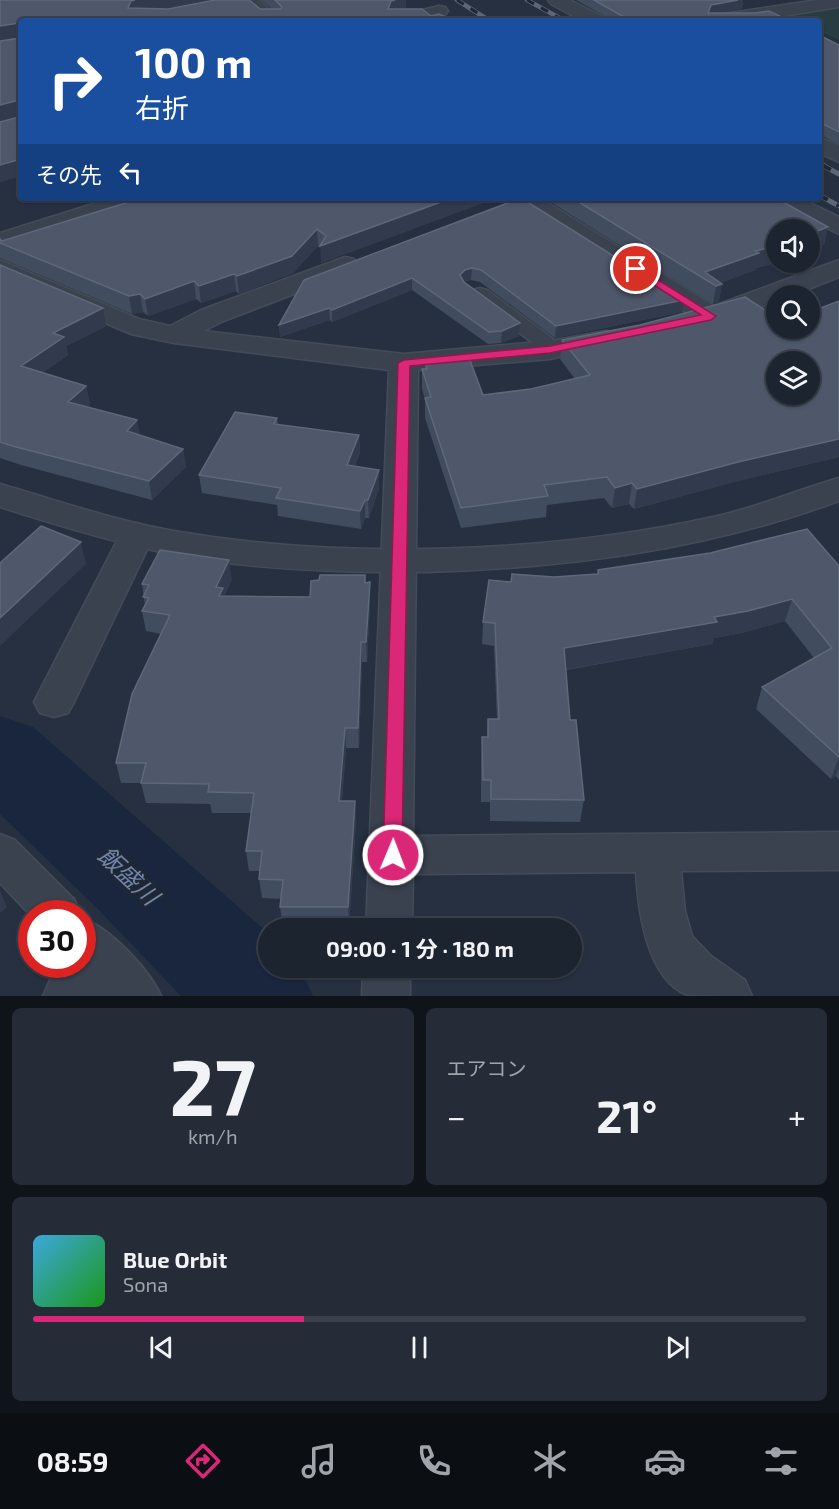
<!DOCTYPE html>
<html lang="ja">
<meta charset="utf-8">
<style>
body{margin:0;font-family:"Exo 2","Noto Sans JP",sans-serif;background:#252c38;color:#f1f3f6;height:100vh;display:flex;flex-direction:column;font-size:22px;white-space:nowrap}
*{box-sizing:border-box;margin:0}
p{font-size:20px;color:#a0a4ab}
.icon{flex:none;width:33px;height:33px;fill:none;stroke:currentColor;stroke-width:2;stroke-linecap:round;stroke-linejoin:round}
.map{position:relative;height:996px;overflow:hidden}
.panel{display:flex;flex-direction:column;gap:12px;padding:12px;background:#0f141a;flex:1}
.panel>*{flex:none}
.banner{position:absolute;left:18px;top:18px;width:804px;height:183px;border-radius:6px;box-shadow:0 2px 4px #0004,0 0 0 2px #3a414c;background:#1a4fa0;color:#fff;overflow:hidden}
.tools{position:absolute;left:766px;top:219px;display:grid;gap:12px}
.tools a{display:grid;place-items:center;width:54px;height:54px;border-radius:50%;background:#1c2430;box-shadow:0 2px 4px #0004,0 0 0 2px #3a414c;font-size:30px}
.speed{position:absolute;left:18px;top:900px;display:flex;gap:12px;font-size:30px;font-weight:700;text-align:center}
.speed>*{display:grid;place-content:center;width:78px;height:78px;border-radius:50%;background:#1c2430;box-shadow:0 2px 4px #0004,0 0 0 2px #3a414c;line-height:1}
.speed .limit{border:9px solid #d22;background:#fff;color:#111}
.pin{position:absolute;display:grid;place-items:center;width:51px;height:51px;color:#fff;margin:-26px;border:3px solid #fff;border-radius:50%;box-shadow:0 2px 6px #0007}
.me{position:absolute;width:66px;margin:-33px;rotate:1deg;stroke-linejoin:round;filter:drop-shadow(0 0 4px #0008)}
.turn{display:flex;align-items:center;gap:21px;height:126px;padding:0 18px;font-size:27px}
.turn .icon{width:78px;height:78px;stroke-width:2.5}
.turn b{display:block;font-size:42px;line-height:51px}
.then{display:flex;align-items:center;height:57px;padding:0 18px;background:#0003;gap:12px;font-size:22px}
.big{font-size:45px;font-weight:700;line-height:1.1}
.panel .card{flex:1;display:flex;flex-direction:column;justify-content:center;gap:9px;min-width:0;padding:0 21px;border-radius:9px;background:#252c38}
.panel .dial{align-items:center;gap:0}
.dial b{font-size:78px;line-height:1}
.song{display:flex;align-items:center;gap:18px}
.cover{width:72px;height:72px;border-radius:9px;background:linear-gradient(135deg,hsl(200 70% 55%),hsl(120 70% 35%))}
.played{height:6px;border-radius:3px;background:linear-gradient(90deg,#db2777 35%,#3a414c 35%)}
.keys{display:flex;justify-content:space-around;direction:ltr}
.heat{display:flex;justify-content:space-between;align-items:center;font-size:33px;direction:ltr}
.panel .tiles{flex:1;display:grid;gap:12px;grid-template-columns:1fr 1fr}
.card:last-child{grid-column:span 2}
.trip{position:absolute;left:258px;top:918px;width:324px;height:60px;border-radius:30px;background:#1c2430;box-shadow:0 2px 4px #0004,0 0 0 2px #3a414c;font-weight:700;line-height:60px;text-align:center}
.menu{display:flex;height:96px;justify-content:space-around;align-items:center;background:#0b0e13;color:#a0a4ab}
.menu .icon{width:42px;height:42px}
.menu .current{color:#db2777}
.menu b{font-size:27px;color:#f1f3f6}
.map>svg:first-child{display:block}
.green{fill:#283d41}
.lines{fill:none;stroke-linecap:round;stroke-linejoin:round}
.river{fill:#19263e;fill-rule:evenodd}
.service-casing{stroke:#444b59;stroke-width:3}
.minor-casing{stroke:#444b59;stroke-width:3}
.tertiary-casing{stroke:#444b59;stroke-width:3}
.service{fill:#3a4250;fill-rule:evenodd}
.minor{fill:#3a4250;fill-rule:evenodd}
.tertiary{fill:#3a4250;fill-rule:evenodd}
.rail-far1-casing{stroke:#5c6677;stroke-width:4.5}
.rail-casing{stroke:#5c6677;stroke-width:5}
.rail-far1{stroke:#1f2735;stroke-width:3;stroke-dasharray:8;stroke-linecap:butt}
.rail{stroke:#1f2735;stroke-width:4;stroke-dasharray:10;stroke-linecap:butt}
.wall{fill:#414c5e}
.shaded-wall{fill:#313b4d}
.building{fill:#4e586a;stroke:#5e6879;stroke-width:1.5;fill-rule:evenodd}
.route{fill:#db2777;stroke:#8e194d;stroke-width:1.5}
.labels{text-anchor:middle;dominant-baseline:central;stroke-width:6;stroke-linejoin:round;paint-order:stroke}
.near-water-label{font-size:24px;font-style:italic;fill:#7185a8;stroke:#1f2735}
</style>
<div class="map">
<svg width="839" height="996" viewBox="0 0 839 996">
<rect width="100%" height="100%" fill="#263040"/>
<path class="green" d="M839 7V40L819 31V21H797L789 17V14Z"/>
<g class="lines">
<path class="river" d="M0 716 33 727 268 933V968H300L313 996H181L99 910 0 814Z"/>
<defs>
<path id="service" d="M480 288 487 290 552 338 560 350 557 354 550 356 543 354 537 346 473 298 470 294 473 290Z"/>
<path id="minor" d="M240 0H260L281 21H261Z
M548 0H570L603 17 605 21H582L551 4Z
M817 0H839V7L752 21H708L710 17 717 15Z
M439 6 445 7 448 11 445 15 421 21H390L392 17Z
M819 137 839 146V162L819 153Z
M112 198H149L145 203 0 249V233Z
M511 198H540L714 306 839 260V277L791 296H777V301L709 325 699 323 696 319 515 203Z
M769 198H800L839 217V234L773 203Z
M345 257 354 259 358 265 354 271 221 322 204 331 404 354 550 341 606 331 616 333 620 339 616 345 550 359 418 370 413 836 839 832V870L681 871 685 911 692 936 711 956 745 980 752 996C739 996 697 996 687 995 646 978 638 909 636 872L413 874 412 928H366L389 370 174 343 131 334 0 278V260L139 319 170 326 201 310Z
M137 523 149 527 154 535 74 702 68 713 54 717 40 713 34 702 120 535 125 527Z
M0 834 15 840 74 899 81 914H32V917L0 883Z
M82 918C110 928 149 969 161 996H43L50 980 68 964H82Z
M363 968H410V996H362Z"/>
<path id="tertiary" d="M839 478V501C706 550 568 568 427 572 344 573 260 570 179 556 118 544 59 526 0 507V484C60 501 118 522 180 532 345 560 550 553 713 517 756 508 796 490 839 478Z"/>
</defs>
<use href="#service" class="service-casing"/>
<use href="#minor" class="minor-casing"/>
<use href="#tertiary" class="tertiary-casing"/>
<use href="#service" class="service"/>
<use href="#minor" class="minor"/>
<use href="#tertiary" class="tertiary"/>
<defs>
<path id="rail-far1" d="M457 0 490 21
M527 0 565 21
M819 163 825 166"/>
<path id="rail" d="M822 165 839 174
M819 195 839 206"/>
</defs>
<use href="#rail-far1" class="rail-far1-casing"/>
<use href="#rail" class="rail-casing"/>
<use href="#rail-far1" class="rail-far1"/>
<use href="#rail" class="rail"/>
</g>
<path class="wall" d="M0 0H208L161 9H272L262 0H406V9L431 16H445L21 21V176L0 182V122L19 117V116L0 121Z
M576 0H743L742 9 721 13 790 21H613Z
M819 35 839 45V145L819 134Z
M175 198H496L321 263V248L318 246 293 273 239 294 236 291 201 303 196 299 148 316 143 312 132 314 0 258V239L2 241Z
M521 198 684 300 682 312 555 338 480 282 471 280 464 282 519 336 501 343 488 344 412 290 332 322 330 320 280 337 279 325Z
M544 198H776L828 227 824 244 810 250V230H777V262L768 265 756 268 755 270 720 283 722 284 719 301 713 304Z
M0 265 106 326 66 346 68 355 42 373 86 386 90 405 87 407 140 435 183 449 186 467 152 500 21 465 0 458Z
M839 301V457L835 458 734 482 634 509 629 504 612 508 604 498 547 505 546 517 461 528 425 418V399L422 389V369H425V360L483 395 531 389 575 379 560 359 562 340 777 328Z
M277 418 278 425 359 435 360 453 355 466 379 488 369 518H365L361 529 278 516 277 505 202 493 199 475Z
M839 566V780L836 776 831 779 756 709 762 687 814 658 785 621 742 633 714 638 712 644 566 670 570 720 584 800 580 822 490 821V802H481V760L482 737H487L488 719H497L494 646 482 644 483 622 511 582 554 577Z
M232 580 224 596 310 597 365 583 370 603 367 662H362L359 748H346L342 801H355L356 821 349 927 283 926 280 907 281 899 262 898 259 879 260 871H249L246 851 251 813H212L210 804 146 803 141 783H121L116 763 161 634 146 631 142 611 145 606 142 584Z"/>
<path class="shaded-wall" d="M135 0H208L140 13 128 8 131 1Z
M395 0H406V11L388 9 391 1Z
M738 0H743L742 9 709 15 708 13 711 5Z
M19 23 21 38 0 41V26Z
M19 100 21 116 0 121V105Z
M21 159V176L0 182V165Z
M452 198H496L321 263 320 246Z
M828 227 824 244 810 250V234Z
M317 229 318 246 293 273 239 294 237 276Z
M777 246V262L768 265 756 268 755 270 715 285 705 272 756 251Z
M472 268 471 280 464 282 460 287V275L465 270Z
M234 274 236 291 201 303 199 286Z
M412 278V290L332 322V310Z
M194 281 196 299 148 316 145 299Z
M722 284 719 301 713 304 716 286Z
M140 294 143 312 132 314 129 296Z
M684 300 682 312 555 338 556 326Z
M103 308 106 326 66 346 68 355 25 384 21 366 53 333Z
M329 308 330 320 280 337 279 325Z
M520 323 519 336 501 343 502 331Z
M86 386 90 405 72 420 68 402Z
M137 420 141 439 127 431Z
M359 435 360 453 348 483 347 465Z
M839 439V457L835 458 734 482 634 509 637 489 738 462Z
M183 449 186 467 152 500 149 481Z
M379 470V488L369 518 368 500Z
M632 483 629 504 612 508 615 488Z
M365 500V518L361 529 360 511Z
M81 542 86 564 0 646V618Z
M229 560 232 580 224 597 222 617 216 587Z
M370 582V603L367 662 366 642Z
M792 599 785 621 742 633 714 638 712 644 562 670 564 648 714 617Z
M361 642 362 662 359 748 358 728Z
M345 728 346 748 340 821 339 801Z
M839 757V767L836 776 831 779Z
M355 801 356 821 349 927 348 907Z
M0 891 7 907 0 913Z"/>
<path class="building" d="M0 0H135L131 1 128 8 168 9 215 0H249L260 9H280L282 7 275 0H395L391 1 388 9H422L431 16 439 14 455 21H21V159L0 165V122L19 117V100L0 105V41L20 38 19 23 0 26Z
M594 0H738L711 5 708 13H754L769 11 790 21H631Z
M819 35 839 45V132L819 122Z
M142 198H161L165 201 175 198H452L320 246 326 236 317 229 292 256 237 276 234 274 199 286 194 281 145 299 140 294 129 296 0 243V239L2 241Z
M521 198 684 300 556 326 481 270 472 268 465 270 460 275 464 282 520 323 502 331 489 332 412 278 332 310 329 308 279 325 304 280Z
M572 198H776L828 227 810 234V230H777V246L756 251 759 253 705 272 722 284 716 286Z
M0 265 103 308 53 333 64 337 21 366 86 386 68 402 137 420 127 431 183 449 149 481 16 447 0 442Z
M745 297 777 318V328H810V312L839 301V439L738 462 637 489 632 483 615 488 607 477 544 485 548 496 461 508 425 398 431 397 422 369H427L425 360 468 355 483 395 531 389 590 375 562 340 640 325ZM777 362H810V394H777Z
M235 412 277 418 274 424 359 435 347 465 379 470 368 500H365L360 511 276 498 281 488 199 475Z
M41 526 81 542 0 618V563Z
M807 529 839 566V757L762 687 832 648 792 599 748 611 714 617 717 622 564 648 570 720H576L584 800 491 799V780H483L482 737H488V719H499L495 623 483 622 489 580 511 582 512 574 554 577 598 574V570L710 553Z
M160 550 229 560 216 587 223 588 219 596 310 597 311 581 319 580 320 575H365V583L370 582 366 642H361L358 728H345L339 801H355L348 907H280L283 880 259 879 262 851H246L254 793 208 792 209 784 141 783 146 763H116L132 694 170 615 142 611 149 598 143 597 149 585 142 584Z"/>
<path class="route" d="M636 266 716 316 711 320 550 353 410 366 402 855 399 861 393 863 386 861 383 855 398 363 404 360 550 346 701 315 632 271V267Z"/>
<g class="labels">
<g class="near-water-label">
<text transform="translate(129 875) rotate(43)">飯盛川</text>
</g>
</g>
</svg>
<div class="tools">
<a><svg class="icon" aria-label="sound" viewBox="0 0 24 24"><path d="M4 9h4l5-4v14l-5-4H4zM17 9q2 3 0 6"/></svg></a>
<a><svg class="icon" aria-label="search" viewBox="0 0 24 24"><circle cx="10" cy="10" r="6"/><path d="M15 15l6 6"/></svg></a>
<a><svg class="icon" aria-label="layers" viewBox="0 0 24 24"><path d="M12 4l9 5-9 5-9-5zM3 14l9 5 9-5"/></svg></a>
</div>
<div class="speed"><div class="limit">30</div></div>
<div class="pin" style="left:636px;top:269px;background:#d93025"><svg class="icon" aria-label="arrive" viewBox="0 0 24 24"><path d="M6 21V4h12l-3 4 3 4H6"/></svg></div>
<svg class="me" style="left:393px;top:855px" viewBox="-20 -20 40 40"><circle r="17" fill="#db2777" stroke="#fff" stroke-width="3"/><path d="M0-11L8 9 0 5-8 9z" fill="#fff"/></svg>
<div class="trip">09:00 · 1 分 · 180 m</div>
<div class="banner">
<div class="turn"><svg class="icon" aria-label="right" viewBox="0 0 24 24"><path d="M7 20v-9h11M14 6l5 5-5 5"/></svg><div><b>100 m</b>右折</div></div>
<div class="then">その先<svg class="icon" aria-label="left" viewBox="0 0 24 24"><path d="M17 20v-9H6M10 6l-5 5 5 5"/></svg></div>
</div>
</div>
<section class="panel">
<div class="tiles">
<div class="card dial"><b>27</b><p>km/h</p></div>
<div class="card"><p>エアコン</p>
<div class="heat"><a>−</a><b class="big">21°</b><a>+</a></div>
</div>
<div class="card">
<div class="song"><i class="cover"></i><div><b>Blue Orbit</b><p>Sona</p></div></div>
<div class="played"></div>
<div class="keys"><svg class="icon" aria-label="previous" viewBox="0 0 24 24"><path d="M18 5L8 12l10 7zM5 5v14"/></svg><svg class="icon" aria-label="pause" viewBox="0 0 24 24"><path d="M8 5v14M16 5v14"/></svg><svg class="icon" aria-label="next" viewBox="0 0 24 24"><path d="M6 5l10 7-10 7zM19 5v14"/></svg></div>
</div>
</div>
</section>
<nav class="menu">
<b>08:59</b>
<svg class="icon current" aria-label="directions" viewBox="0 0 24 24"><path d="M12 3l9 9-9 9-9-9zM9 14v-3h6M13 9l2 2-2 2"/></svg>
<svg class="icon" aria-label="music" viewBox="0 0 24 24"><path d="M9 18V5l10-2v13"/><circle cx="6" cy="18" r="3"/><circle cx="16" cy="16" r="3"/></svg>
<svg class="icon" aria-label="phone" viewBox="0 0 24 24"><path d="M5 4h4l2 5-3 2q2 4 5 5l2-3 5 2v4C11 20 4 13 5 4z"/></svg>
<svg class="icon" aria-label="climate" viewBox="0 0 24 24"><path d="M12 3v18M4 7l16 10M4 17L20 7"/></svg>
<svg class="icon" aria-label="car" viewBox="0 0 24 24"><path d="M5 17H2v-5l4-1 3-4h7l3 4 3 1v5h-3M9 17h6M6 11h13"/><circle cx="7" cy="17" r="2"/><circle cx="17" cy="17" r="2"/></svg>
<svg class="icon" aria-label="filters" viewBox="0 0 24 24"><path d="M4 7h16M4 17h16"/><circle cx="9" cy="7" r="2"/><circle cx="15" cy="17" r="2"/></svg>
</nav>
